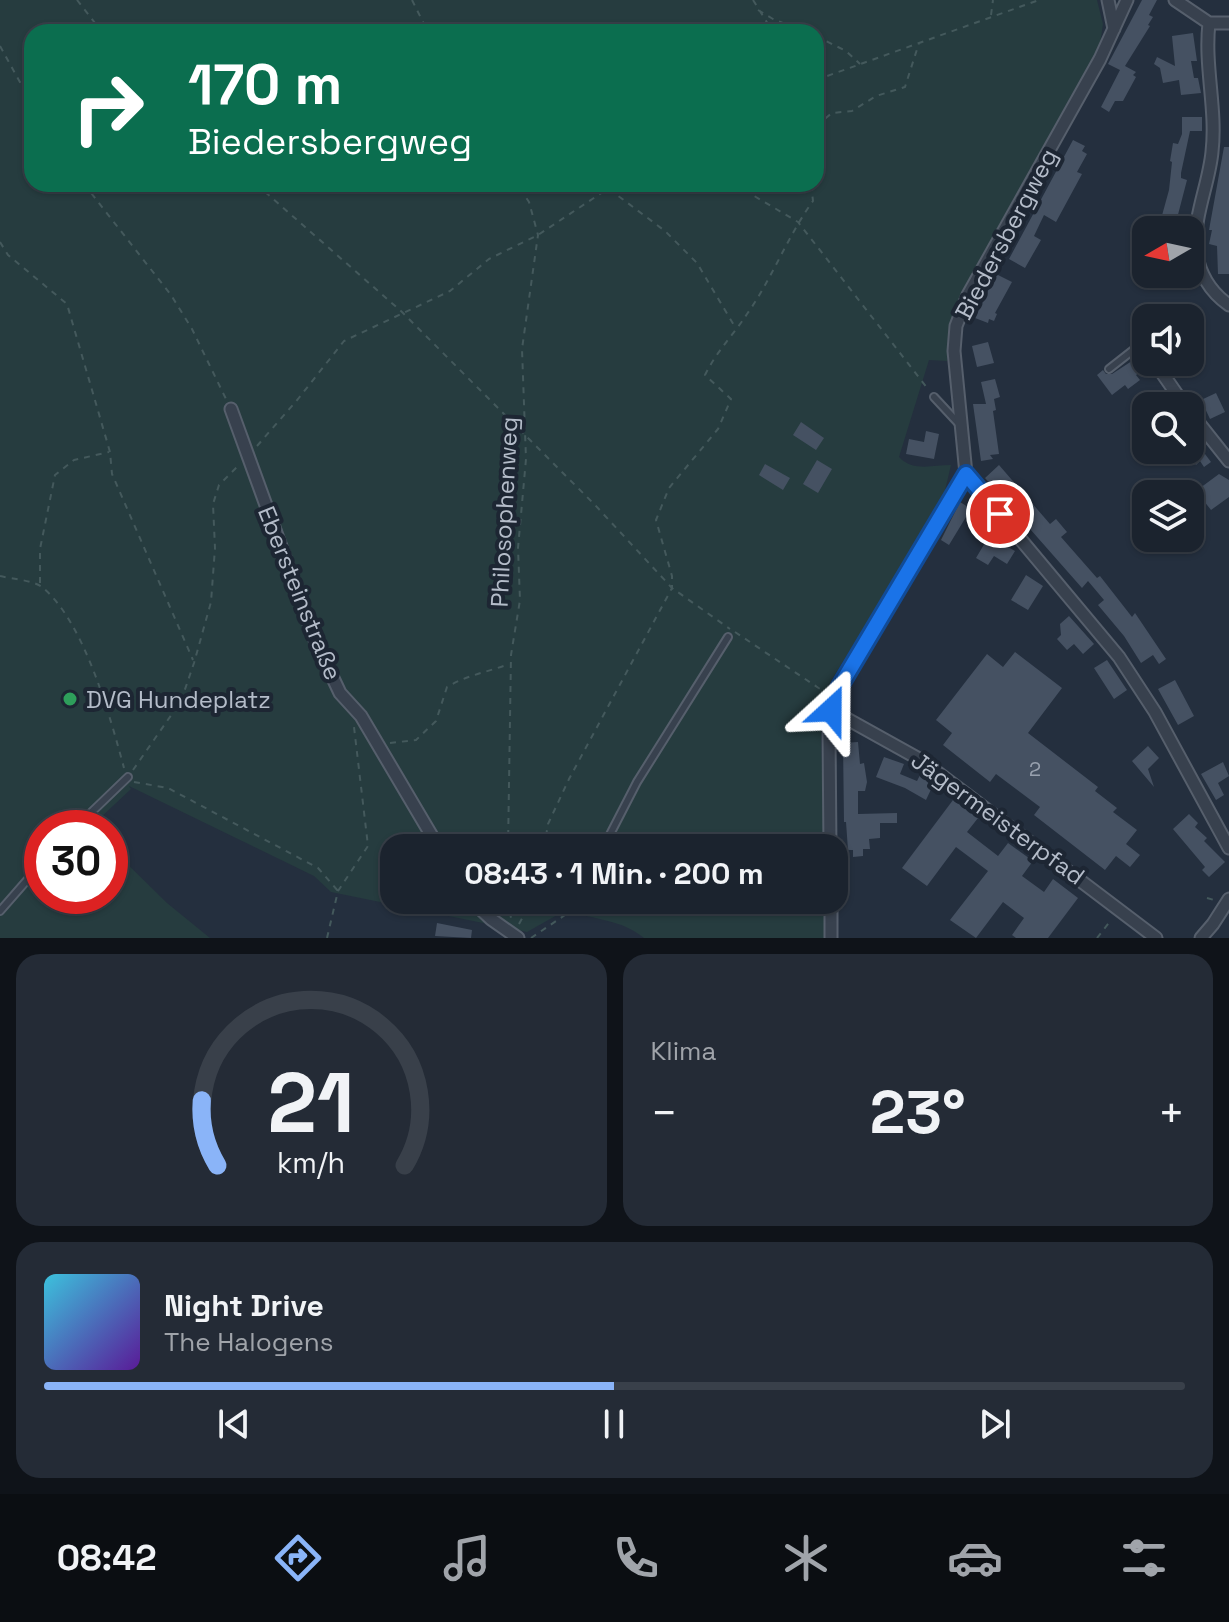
<!DOCTYPE html>
<html lang="de">
<meta charset="utf-8">
<style>
body{margin:0;font-family:"Space Grotesk",sans-serif;background:#242b36;color:#f1f3f6;height:100vh;display:flex;flex-direction:column;font-size:30px;white-space:nowrap}
*{box-sizing:border-box;margin:0}
p{font-size:26px;color:#a0a4aa}
.icon{flex:none;width:44px;height:44px;fill:none;stroke:currentColor;stroke-width:2;stroke-linecap:round;stroke-linejoin:round}
.map{position:relative;height:938px;overflow:hidden}
.sheet{display:flex;flex-direction:column;gap:16px;padding:16px;background:#0f1319;flex:1}
.sheet>*{flex:none}
.hud{position:absolute;left:24px;top:24px;width:800px;height:168px;border-radius:24px;box-shadow:0 2px 6px #0004,0 0 0 2px #39404a;background:#0b6e4f;color:#fff;overflow:hidden}
.needle{width:52px;rotate:261deg}
.controls{position:absolute;left:1132px;top:216px;display:grid;gap:16px}
.controls a{display:grid;place-items:center;width:72px;height:72px;border-radius:16px;background:#1b232e;box-shadow:0 2px 6px #0004,0 0 0 2px #39404a;font-size:40px}
.speed{position:absolute;left:24px;top:810px;display:flex;gap:16px;font-size:40px;font-weight:700;text-align:center}
.speed>*{display:grid;place-content:center;width:104px;height:104px;border-radius:50%;background:#1b232e;box-shadow:0 2px 6px #0004,0 0 0 2px #39404a;line-height:1}
.speed .limit{border:12px solid #d22;background:#fff;color:#111}
.pin{position:absolute;display:grid;place-items:center;width:68px;height:68px;color:#fff;margin:-34px;border:4px solid #fff;border-radius:50%;box-shadow:0 2px 8px #0007}
.me{position:absolute;width:88px;margin:-44px;rotate:24deg;stroke-linejoin:round;filter:drop-shadow(0 0 6px #0008)}
.turn{display:flex;align-items:center;gap:28px;height:168px;padding:0 32px;font-size:36px}
.turn .icon{width:104px;height:104px;stroke-width:2.5}
.turn b{display:block;font-size:56px;line-height:68px}
.big{font-size:60px;font-weight:700;line-height:1.1}
.sheet .card{flex:1;display:flex;flex-direction:column;justify-content:center;gap:12px;min-width:0;padding:0 28px;border-radius:24px;background:#242b36}
.sheet .dial{align-items:center;gap:0}
.dial svg{height:208px;overflow:visible;fill:none;stroke:#39404a;stroke-width:7;stroke-linecap:round;text-anchor:middle}
.dial text{fill:#f1f3f6;stroke:none}
.song{display:flex;align-items:center;gap:24px}
.cover{width:96px;height:96px;border-radius:12px;background:linear-gradient(135deg,hsl(190 70% 55%),hsl(270 70% 35%))}
.played{height:8px;border-radius:4px;background:linear-gradient(90deg,#8ab4f8 50%,#39404a 50%)}
.keys{display:flex;justify-content:space-around;direction:ltr}
.heat{display:flex;justify-content:space-between;align-items:center;font-size:44px;direction:ltr}
.sheet .tiles{flex:1;display:grid;gap:16px;grid-template-columns:1fr 1fr}
.card:last-child{grid-column:span 2}
.trip{position:absolute;left:380px;top:834px;width:468px;height:80px;border-radius:24px;background:#1b232e;box-shadow:0 2px 6px #0004,0 0 0 2px #39404a;font-weight:700;line-height:80px;text-align:center}
.menu{display:flex;height:128px;justify-content:space-around;align-items:center;background:#0b0e12;color:#a0a4aa}
.menu .icon{width:56px;height:56px}
.menu .selected{color:#8ab4f8}
.menu b{font-size:36px;color:#f1f3f6}
.map>svg:first-child{display:block}
.green{fill:#263c3f;fill-rule:evenodd}
.building{fill:#455162}
.lines{fill:none;stroke-linecap:round;stroke-linejoin:round}
.lane-casing{stroke:#565f6c;stroke-width:10}
.street-casing{stroke:#565f6c;stroke-width:15}
.path{stroke:#44595c;stroke-width:2;stroke-dasharray:6 6;stroke-linecap:butt}
.lane{stroke:#38414e;stroke-width:6}
.street{stroke:#38414e;stroke-width:11}
.route-casing{stroke:#114b97;stroke-width:20}
.route{stroke:#1a73e8;stroke-width:14}
.leisure-dot{fill:#2e9e5b;stroke:#1d2633;stroke-width:3}
.labels{text-anchor:middle;dominant-baseline:central;stroke-width:8;stroke-linejoin:round;paint-order:stroke}
.number-label{font-size:20px;fill:#98a1af}
.street-label{font-size:24px;fill:#b4bcc9;stroke:#1d2633}
.poi-label{font-size:24px;fill:#b4bcc9;stroke:#1d2633;text-anchor:start}
</style>
<div class="map">
<svg width="1229" height="938" viewBox="0 0 1229 938">
<rect width="100%" height="100%" fill="#242f3e"/>
<path class="green" d="M0 0H1097L1103 24 1100 44 963 290 951 322 947 361 929 360 899 457C913 472 932 465 951 465L943 499 820 699 824 848H394V900H824L825 938H644C621 919 594 920 566 910L527 932 331 892 314 876 129 786 131 789 99 819 94 814 88 819 94 828H42V896H110V847L167 903 210 938H0ZM32 32H816V184H32Z"/>
<path class="building" d="M1142 0H1157L1149 15 1153 17 1148 25 1150 26 1125 66 1136 72 1133 75 1136 77 1123 101H1115L1109 112 1101 107 1120 70 1108 64Z
M1193 33 1197 61H1191L1194 78H1198L1201 93 1181 95 1179 80 1163 83 1160 68 1154 64 1157 57 1175 66 1172 36Z
M1182 117H1202V131H1190L1181 173V178L1187 180 1174 230H1158L1169 190 1172 162 1170 161 1173 143 1178 144 1182 134Z
M1073 140 1085 146 1082 151 1087 154 1077 172 1082 174 1056 222 1044 215 1034 236 1041 240 1025 268 1009 259Z
M1224 147H1229V274H1218L1217 246 1209 244 1212 230H1209Z
M996 274 1012 282 995 313 997 314 994 321 989 319 988 323 975 318Z
M988 342 994 363 977 367 972 346Z
M1138 357 1146 368 1136 375 1140 380 1128 389 1125 385 1112 395 1097 375 1103 370 1106 374H1112Z
M995 379 1000 397 994 399 996 410 993 411 999 454 990 455 993 459 981 461 973 404H986L981 382Z
M1216 393 1225 412 1210 419 1201 400Z
M1160 394 1165 402 1160 406H1145L1146 437 1133 417 1138 414 1134 408 1143 402 1145 405Z
M801 422 824 438 816 450 793 435Z
M926 431 939 434 934 459 906 454 909 439 924 442Z
M1190 434 1211 462 1204 467 1200 461 1196 465 1185 450H1190Z
M817 460 832 469 818 493 803 484Z
M765 464 790 478 783 490 759 475Z
M999 465 1050 524 1056 519 1067 532 1061 537 1097 578 1100 576 1132 617 1135 613 1166 659 1159 664 1153 655 1141 663 1124 636 1098 605 1104 600 1088 581 1082 588 1023 521 1006 497 1004 499 985 478Z
M1219 474 1229 480V497L1211 510 1196 491Z
M960 502 981 515 976 523 966 517 949 545 941 540Z
M989 536 1015 551 1007 564 994 556 988 565 976 558Z
M1026 575 1043 586 1028 610 1011 600Z
M1069 616 1094 644 1083 654 1074 644 1067 650 1057 639 1061 635 1060 624Z
M1015 652 1062 688 1028 733 1098 787 1095 791 1117 808 1113 812 1137 830 1126 844 1140 855 1130 867 1116 856 1105 870 1034 815 1040 807 996 774 990 782 943 745 952 733 936 720 987 654 1003 667Z
M1107 660 1127 690 1114 699 1094 668Z
M1175 680 1194 716 1178 725 1158 689Z
M858 742 860 764 864 763 867 782 865 791H858V814L897 813V823H880V838L869 839 870 849H863V856L853 857V850H848L846 822H844L843 743Z
M1148 746 1159 758 1148 769 1154 787 1132 761Z
M884 757 904 764 900 774 917 781 920 775 934 783 926 800 905 788 876 777Z
M1223 762 1229 776 1218 783 1224 795 1216 800 1201 774Z
M953 800 978 818 967 832 998 856 1008 843 1033 861 1022 876 1044 892 1053 879 1078 898 1048 938H1016L1012 935 1024 918 1003 902 976 938 950 920 988 871 956 847 927 886 902 868Z
M1189 814 1198 823 1195 827 1207 838 1204 841 1225 862 1209 877 1202 870 1205 867 1173 829Z
M437 923 472 930 471 938 435 936Z"/>
<g class="lines">
<defs>
<path id="lane" d="M1174 318 1176 316
M1109 369 1146 340
M934 397 960 425
M75 828 128 777
M603 848 637 782 728 637
M0 911 42 863"/>
<path id="street" d="M1108 0 1114 29
M1127 0 1100 59 968 295 956 326 954 351 966 474 1119 657 1155 712 1229 848
M1175 0 1209 23H1229
M1209 23C1204 66 1217 109 1212 152 1209 184 1193 217 1196 249 1198 272 1210 292 1229 305
M1160 370 1185 406
M231 409 315 640 340 693 361 716 439 848
M1190 412 1229 461
M831 710 921 760 1156 938
M830 848 829 733 835 698 966 474
M471 900 491 919 518 938
M831 900V938
M1201 938 1213 924 1229 899"/>
</defs>
<use href="#lane" class="lane-casing"/>
<use href="#street" class="street-casing"/>
<path class="path" d="M77 0 102 32
M412 0 428 32
M753 0 773 32
M758 10 773 19 806 32
M991 15 993 0
M816 36 846 51 860 64
M0 46 32 104
M816 80 1039 0
M816 126 832 113 852 111 876 96 905 87 919 43
M84 184 171 295 192 329 226 399
M256 184 402 312 595 505 672 588 730 629
M734 184 798 222 928 389
M609 189 665 231 697 263 735 327
M0 242 8 255 67 304 110 452 112 474 193 660
M257 446 298 399 344 341 450 291 489 259 538 235 615 184
M0 576C12 579 32 580 42 587 84 621 110 716 124 768
M40 583V549L55 475 74 460 109 452
M735 632 826 693
M390 743 416 740 436 721 447 687C467 675 488 672 509 664
M133 770 181 701 194 663 211 602 215 548 213 504 219 485 239 465
M134 782 168 788 318 868 338 891
M508 848 511 655 520 600 518 548 526 459 522 349 538 235 529 202 517 184
M544 848 548 824 569 779 672 588V576L656 520 669 488 718 429 731 399 705 375C718 349 732 337 747 314 772 279 787 237 813 201L811 184
M1207 898 1214 900
M508 900 511 918
M519 924 532 900
M327 938 338 891 368 846 354 727
M531 938 565 915 578 900
M1097 938 1111 920"/>
<use href="#lane" class="lane"/>
<use href="#street" class="street"/>
</g>
<g class="lines">
<defs>
<path id="route" d="M831 710 840 686 966 474 1000 514"/>
</defs>
<use href="#route" class="route-casing"/>
<use href="#route" class="route"/>
</g>
<circle class="leisure-dot" cx="70" cy="699" r="8"/>
<g class="labels">
<g class="number-label">
<text x="1035" y="769">2</text>
</g>
<g class="street-label">
<text transform="translate(1006 234) rotate(-62)">Biedersbergweg</text>
<text transform="translate(504 512) rotate(-87)">Philosophenweg</text>
<text transform="translate(300 593) rotate(68)">Ebersteinstraße</text>
<text transform="translate(998 818) rotate(36)">Jägermeisterpfad</text>
</g>
<g class="poi-label">
<text x="86" y="699">DVG Hundeplatz</text>
</g>
</g>
</svg>
<div class="controls">
<a><svg class="needle" viewBox="-14 -14 28 28"><path d="M0-13l5 13h-10z" fill="#e53935"/><path d="M0 13l5-13h-10z" fill="#a0a4aa"/></svg></a>
<a><svg class="icon" aria-label="sound" viewBox="0 0 24 24"><path d="M4 9h4l5-4v14l-5-4H4zM17 9q2 3 0 6"/></svg></a>
<a><svg class="icon" aria-label="search" viewBox="0 0 24 24"><circle cx="10" cy="10" r="6"/><path d="M15 15l6 6"/></svg></a>
<a><svg class="icon" aria-label="layers" viewBox="0 0 24 24"><path d="M12 4l9 5-9 5-9-5zM3 14l9 5 9-5"/></svg></a>
</div>
<div class="speed"><div class="limit">30</div></div>
<div class="pin" style="left:1000px;top:514px;background:#d93025"><svg class="icon" aria-label="arrive" viewBox="0 0 24 24"><path d="M6 21V4h12l-3 4 3 4H6"/></svg></div>
<svg class="me" style="left:831px;top:710px" viewBox="-20 -20 40 40"><path d="M0-17L14 15 0 8-14 15z" fill="#1a73e8" stroke="#fff" stroke-width="4"/></svg>
<div class="trip">08:43 · 1 Min. · 200 m</div>
<div class="hud">
<div class="turn"><svg class="icon" aria-label="right" viewBox="0 0 24 24"><path d="M7 20v-9h11M14 6l5 5-5 5"/></svg><div><b>170 m</b>Biedersbergweg</div></div>
</div>
</div>
<section class="sheet">
<div class="tiles">
<div class="card dial"><svg viewBox="0 0 100 80">
<path d="M14 69A42 42 0 1 1 86 69"/>
<path d="M14 69A42 42 0 0 1 8 44" stroke="#8ab4f8"/>
<text x="50" y="56" font-size="32" font-weight="700">21</text>
<text x="50" y="72" font-size="11">km/h</text>
</svg></div>
<div class="card"><p>Klima</p>
<div class="heat"><a>−</a><b class="big">23°</b><a>+</a></div>
</div>
<div class="card">
<div class="song"><i class="cover"></i><div><b>Night Drive</b><p>The Halogens</p></div></div>
<div class="played"></div>
<div class="keys"><svg class="icon" aria-label="previous" viewBox="0 0 24 24"><path d="M18 5L8 12l10 7zM5 5v14"/></svg><svg class="icon" aria-label="pause" viewBox="0 0 24 24"><path d="M8 5v14M16 5v14"/></svg><svg class="icon" aria-label="next" viewBox="0 0 24 24"><path d="M6 5l10 7-10 7zM19 5v14"/></svg></div>
</div>
</div>
</section>
<nav class="menu">
<b>08:42</b>
<svg class="icon selected" aria-label="directions" viewBox="0 0 24 24"><path d="M12 3l9 9-9 9-9-9zM9 14v-3h6M13 9l2 2-2 2"/></svg>
<svg class="icon" aria-label="music" viewBox="0 0 24 24"><path d="M9 18V5l10-2v13"/><circle cx="6" cy="18" r="3"/><circle cx="16" cy="16" r="3"/></svg>
<svg class="icon" aria-label="phone" viewBox="0 0 24 24"><path d="M5 4h4l2 5-3 2q2 4 5 5l2-3 5 2v4C11 20 4 13 5 4z"/></svg>
<svg class="icon" aria-label="climate" viewBox="0 0 24 24"><path d="M12 3v18M4 7l16 10M4 17L20 7"/></svg>
<svg class="icon" aria-label="car" viewBox="0 0 24 24"><path d="M5 17H2v-5l4-1 3-4h7l3 4 3 1v5h-3M9 17h6M6 11h13"/><circle cx="7" cy="17" r="2"/><circle cx="17" cy="17" r="2"/></svg>
<svg class="icon" aria-label="filters" viewBox="0 0 24 24"><path d="M4 7h16M4 17h16"/><circle cx="9" cy="7" r="2"/><circle cx="15" cy="17" r="2"/></svg>
</nav>
